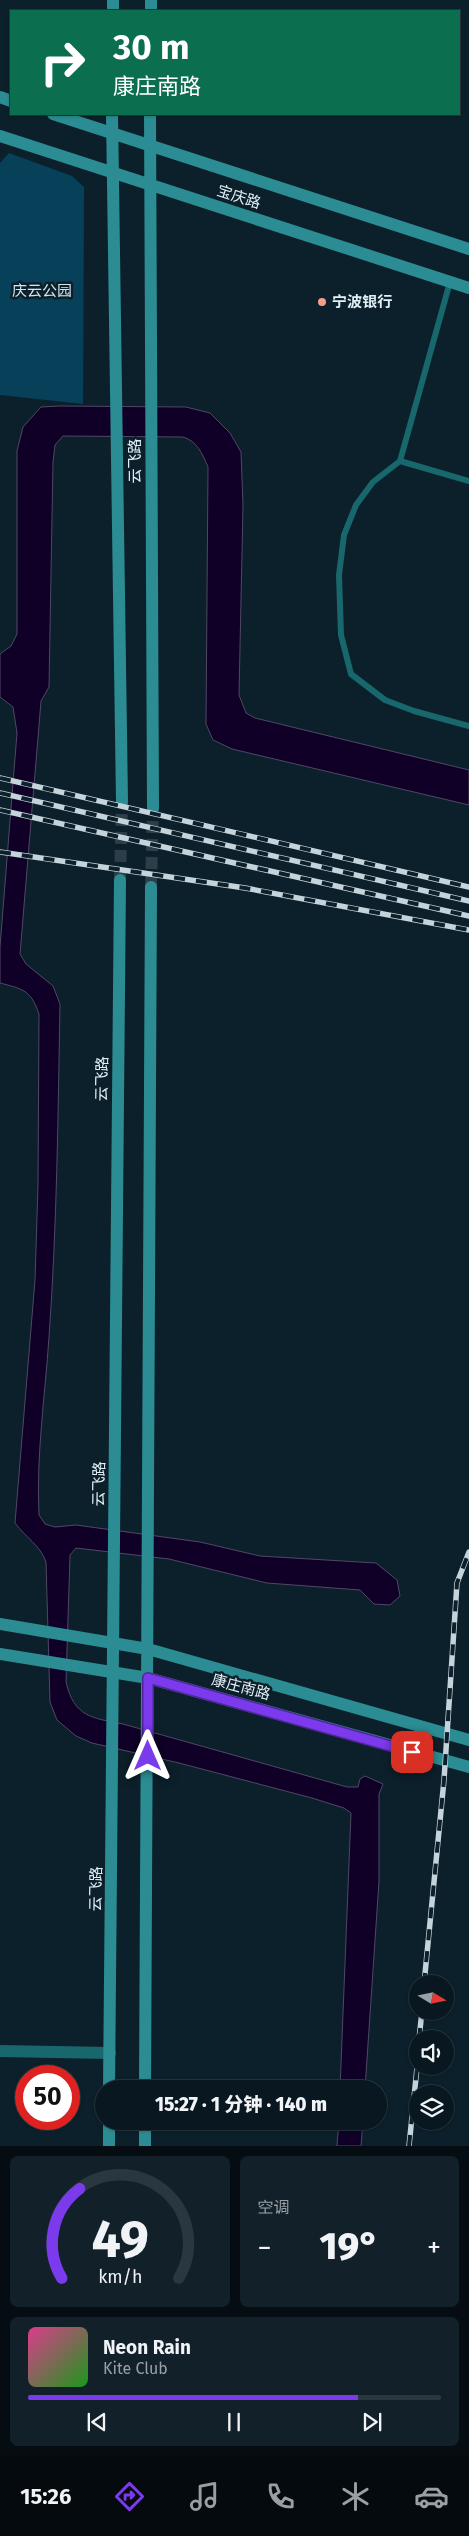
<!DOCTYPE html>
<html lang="zh">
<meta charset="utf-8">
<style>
body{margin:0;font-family:"Fira Sans","Noto Sans SC",sans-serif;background:#122129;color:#f1f3f6;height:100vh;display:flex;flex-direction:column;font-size:19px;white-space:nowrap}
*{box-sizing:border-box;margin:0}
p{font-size:16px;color:#99a0a5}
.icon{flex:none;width:28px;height:28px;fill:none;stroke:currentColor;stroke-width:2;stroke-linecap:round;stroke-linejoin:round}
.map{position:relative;height:2146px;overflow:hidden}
.drawer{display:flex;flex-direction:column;gap:10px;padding:10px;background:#050d12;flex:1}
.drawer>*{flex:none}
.banner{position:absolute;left:10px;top:10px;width:450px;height:105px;border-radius:0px;box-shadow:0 1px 4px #0004,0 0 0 1px #29373e;background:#0b6e4f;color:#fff;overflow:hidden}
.needle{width:32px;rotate:100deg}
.fabs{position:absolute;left:409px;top:1975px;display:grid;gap:10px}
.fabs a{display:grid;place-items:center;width:45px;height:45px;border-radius:50%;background:#091820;box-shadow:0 1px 4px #0004,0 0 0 1px #29373e;font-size:25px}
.speed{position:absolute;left:15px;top:2065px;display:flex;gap:10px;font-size:25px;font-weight:700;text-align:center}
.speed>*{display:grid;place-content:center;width:65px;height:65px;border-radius:50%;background:#091820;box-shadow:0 1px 4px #0004,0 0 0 1px #29373e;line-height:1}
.speed .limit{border:8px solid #d22;background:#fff;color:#111}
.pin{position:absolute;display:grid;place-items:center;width:42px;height:42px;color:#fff;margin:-21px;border-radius:10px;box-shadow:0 2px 8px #0006}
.me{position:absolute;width:55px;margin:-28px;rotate:0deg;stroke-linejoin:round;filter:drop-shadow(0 0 4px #0008)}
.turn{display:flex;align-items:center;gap:18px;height:105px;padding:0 20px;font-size:22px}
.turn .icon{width:65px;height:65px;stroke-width:2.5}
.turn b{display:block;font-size:35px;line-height:42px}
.big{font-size:38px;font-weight:800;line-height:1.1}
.drawer .card{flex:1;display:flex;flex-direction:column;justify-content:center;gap:8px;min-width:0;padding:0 18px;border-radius:8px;background:#122129}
.drawer .dial{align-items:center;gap:0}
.dial svg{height:130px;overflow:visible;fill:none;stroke:#29373e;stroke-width:7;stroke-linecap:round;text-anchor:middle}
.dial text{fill:#f1f3f6;stroke:none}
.song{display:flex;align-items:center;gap:15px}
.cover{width:60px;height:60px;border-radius:8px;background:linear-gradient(135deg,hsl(330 70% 55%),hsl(120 70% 35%))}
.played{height:5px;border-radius:2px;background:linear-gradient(90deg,#7c3aed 80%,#29373e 80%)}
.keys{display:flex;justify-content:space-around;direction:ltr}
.heat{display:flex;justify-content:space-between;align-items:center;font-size:28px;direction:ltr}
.drawer .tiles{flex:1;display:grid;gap:10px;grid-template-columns:1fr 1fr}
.card:last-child{grid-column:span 2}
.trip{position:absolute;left:95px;top:2080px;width:292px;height:50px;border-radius:25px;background:#091820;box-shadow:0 1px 4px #0004,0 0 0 1px #29373e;font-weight:800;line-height:50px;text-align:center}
.tabs{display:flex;height:80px;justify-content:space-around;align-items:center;background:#040a0d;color:#99a0a5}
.tabs .icon{width:35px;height:35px}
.tabs .active{color:#7c3aed}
.tabs b{font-size:22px;color:#f1f3f6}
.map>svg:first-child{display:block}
.green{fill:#074059}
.water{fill:#100027;stroke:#4f4865}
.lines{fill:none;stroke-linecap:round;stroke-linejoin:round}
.secondary-tunnel{stroke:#2c3f49;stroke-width:12;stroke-dasharray:12 6;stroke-linecap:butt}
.service{stroke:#17676c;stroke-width:6}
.minor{stroke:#17676c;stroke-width:12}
.secondary{stroke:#2b8d93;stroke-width:12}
.rail-casing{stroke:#c5d3db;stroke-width:5.5}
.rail{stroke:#0c202b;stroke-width:4;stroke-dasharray:11;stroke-linecap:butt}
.route-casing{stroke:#51269a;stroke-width:12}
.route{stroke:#7c3aed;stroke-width:9}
.poi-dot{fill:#f49e89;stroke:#0c202b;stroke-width:2}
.labels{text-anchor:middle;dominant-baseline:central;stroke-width:5;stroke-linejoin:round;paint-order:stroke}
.street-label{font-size:15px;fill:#e2eff6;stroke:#0c202b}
.park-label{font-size:15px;fill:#d2e5f1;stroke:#0c202b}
.poi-label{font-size:15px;font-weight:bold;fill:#e2eff6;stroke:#0c202b;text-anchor:start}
</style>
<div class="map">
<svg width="469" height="2146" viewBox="0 0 469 2146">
<rect width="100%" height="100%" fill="#0c202b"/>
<path class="green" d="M9 153 72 176 84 187 83 404 0 395V163Z"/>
<path class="water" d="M59 406 186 407 210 413 230 433 241 452 243 505 239 695 246 713 255 718 469 770V805L232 749 213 740 206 724 208 467C202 453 197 441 183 437L63 436 55 445 53 462 49 687 41 701 20 954 26 964 53 986 60 1004C58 1115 57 1226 49 1337 45 1397 36 1456 39 1515L45 1524 55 1527 76 1525 200 1542 260 1556 376 1563 397 1580 400 1596 390 1605 374 1604 360 1590 267 1583 169 1559 76 1548 70 1555 66 1682C74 1717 92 1718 123 1724L347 1787H358L360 1779 365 1776 383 1784 379 1794V1881L365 2089H340L351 1813 344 1808 312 1798 179 1763 92 1743 76 1736 57 1720 50 1702 46 1562C40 1545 26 1538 15 1523L35 1280 38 1185 39 1014C31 990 23 989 0 983V947L17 733 13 707 0 697V654L11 646 17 634V451L23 427 41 407Z
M339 2121H363L361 2146H337Z"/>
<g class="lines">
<path class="secondary-tunnel" d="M120 880 122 802
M151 887 153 808"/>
<path class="service" d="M450 282 400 461 373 482 356 505 344 535 339 575 341 635 351 674 385 700 414 711 469 726
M400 461 469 481"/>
<path class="minor" d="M0 2051 110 2053"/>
<path class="secondary" d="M113 11V0
M151 11V0
M0 97 11 101
M53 114 469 249
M112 114 122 802
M150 114 153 808
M0 136 469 288
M0 1624 148 1649 469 1740
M0 1654 148 1678 469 1767
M109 2089 120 880
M145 2089 151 887
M109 2146V2121
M145 2146V2121"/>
<defs>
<path id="rail" d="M0 778 469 887
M0 793 469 901
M0 810 469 916
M0 852 245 888 469 930
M424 1984 444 1780 457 1583 469 1552
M419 2039 422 2011
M409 2146 418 2058"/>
</defs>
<use href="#rail" class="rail-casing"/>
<use href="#rail" class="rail"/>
</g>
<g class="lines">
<defs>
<path id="route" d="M148 1756V1678L412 1752"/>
</defs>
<use href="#route" class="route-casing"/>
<use href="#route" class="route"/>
</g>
<circle class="poi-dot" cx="322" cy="302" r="5"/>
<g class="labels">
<g class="street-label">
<text transform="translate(239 197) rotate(18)">宝庆路</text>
<text transform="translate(135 461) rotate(-90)">云飞路</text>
<text transform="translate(102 1079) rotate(-89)">云飞路</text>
<text transform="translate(99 1484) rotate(-89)">云飞路</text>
<text transform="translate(241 1687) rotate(15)">康庄南路</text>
<text transform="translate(96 1889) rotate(-89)">云飞路</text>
</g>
<g class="park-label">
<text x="42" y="291">庆云公园</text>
</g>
<g class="poi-label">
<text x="332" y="302">宁波银行</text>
</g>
</g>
</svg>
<div class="fabs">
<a><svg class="needle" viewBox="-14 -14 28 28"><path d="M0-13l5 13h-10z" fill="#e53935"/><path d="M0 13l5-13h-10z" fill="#99a0a5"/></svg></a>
<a><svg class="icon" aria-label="sound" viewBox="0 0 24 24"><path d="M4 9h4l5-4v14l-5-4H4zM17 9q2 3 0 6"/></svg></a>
<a><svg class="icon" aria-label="layers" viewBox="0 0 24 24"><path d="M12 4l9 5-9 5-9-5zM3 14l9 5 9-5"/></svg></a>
</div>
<div class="speed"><div class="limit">50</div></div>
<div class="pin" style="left:412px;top:1752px;background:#d93025"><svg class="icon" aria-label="arrive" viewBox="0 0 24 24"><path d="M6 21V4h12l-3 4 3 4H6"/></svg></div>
<svg class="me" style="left:148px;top:1756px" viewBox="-20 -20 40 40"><path d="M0-17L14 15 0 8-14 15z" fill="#7c3aed" stroke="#fff" stroke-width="4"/></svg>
<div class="trip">15:27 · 1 分钟 · 140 m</div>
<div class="banner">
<div class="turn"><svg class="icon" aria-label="right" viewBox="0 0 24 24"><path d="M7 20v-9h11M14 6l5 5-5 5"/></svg><div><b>30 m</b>康庄南路</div></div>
</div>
</div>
<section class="drawer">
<div class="tiles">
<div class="card dial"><svg viewBox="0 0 100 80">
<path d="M14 69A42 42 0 1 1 86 69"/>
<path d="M14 69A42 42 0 0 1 25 14" stroke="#7c3aed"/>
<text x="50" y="56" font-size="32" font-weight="700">49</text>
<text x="50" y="72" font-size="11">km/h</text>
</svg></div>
<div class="card"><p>空调</p>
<div class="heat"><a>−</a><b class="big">19°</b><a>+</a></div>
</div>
<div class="card">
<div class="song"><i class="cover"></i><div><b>Neon Rain</b><p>Kite Club</p></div></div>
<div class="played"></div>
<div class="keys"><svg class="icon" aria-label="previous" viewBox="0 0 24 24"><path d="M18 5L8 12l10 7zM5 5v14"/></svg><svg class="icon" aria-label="pause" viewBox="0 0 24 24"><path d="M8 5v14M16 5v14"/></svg><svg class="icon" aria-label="next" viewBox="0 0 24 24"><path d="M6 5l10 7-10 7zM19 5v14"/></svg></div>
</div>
</div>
</section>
<nav class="tabs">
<b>15:26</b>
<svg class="icon active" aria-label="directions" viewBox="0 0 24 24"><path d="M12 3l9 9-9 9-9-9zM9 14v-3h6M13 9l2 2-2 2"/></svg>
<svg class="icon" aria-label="music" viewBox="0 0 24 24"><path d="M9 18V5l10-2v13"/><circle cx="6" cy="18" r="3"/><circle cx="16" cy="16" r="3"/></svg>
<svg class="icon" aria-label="phone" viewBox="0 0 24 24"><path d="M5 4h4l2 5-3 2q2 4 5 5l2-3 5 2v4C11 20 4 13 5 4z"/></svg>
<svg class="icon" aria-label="climate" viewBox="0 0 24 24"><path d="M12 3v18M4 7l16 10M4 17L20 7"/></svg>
<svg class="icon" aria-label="car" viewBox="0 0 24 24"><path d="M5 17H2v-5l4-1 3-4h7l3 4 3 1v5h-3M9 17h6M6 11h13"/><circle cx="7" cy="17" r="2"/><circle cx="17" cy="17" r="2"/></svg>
</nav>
